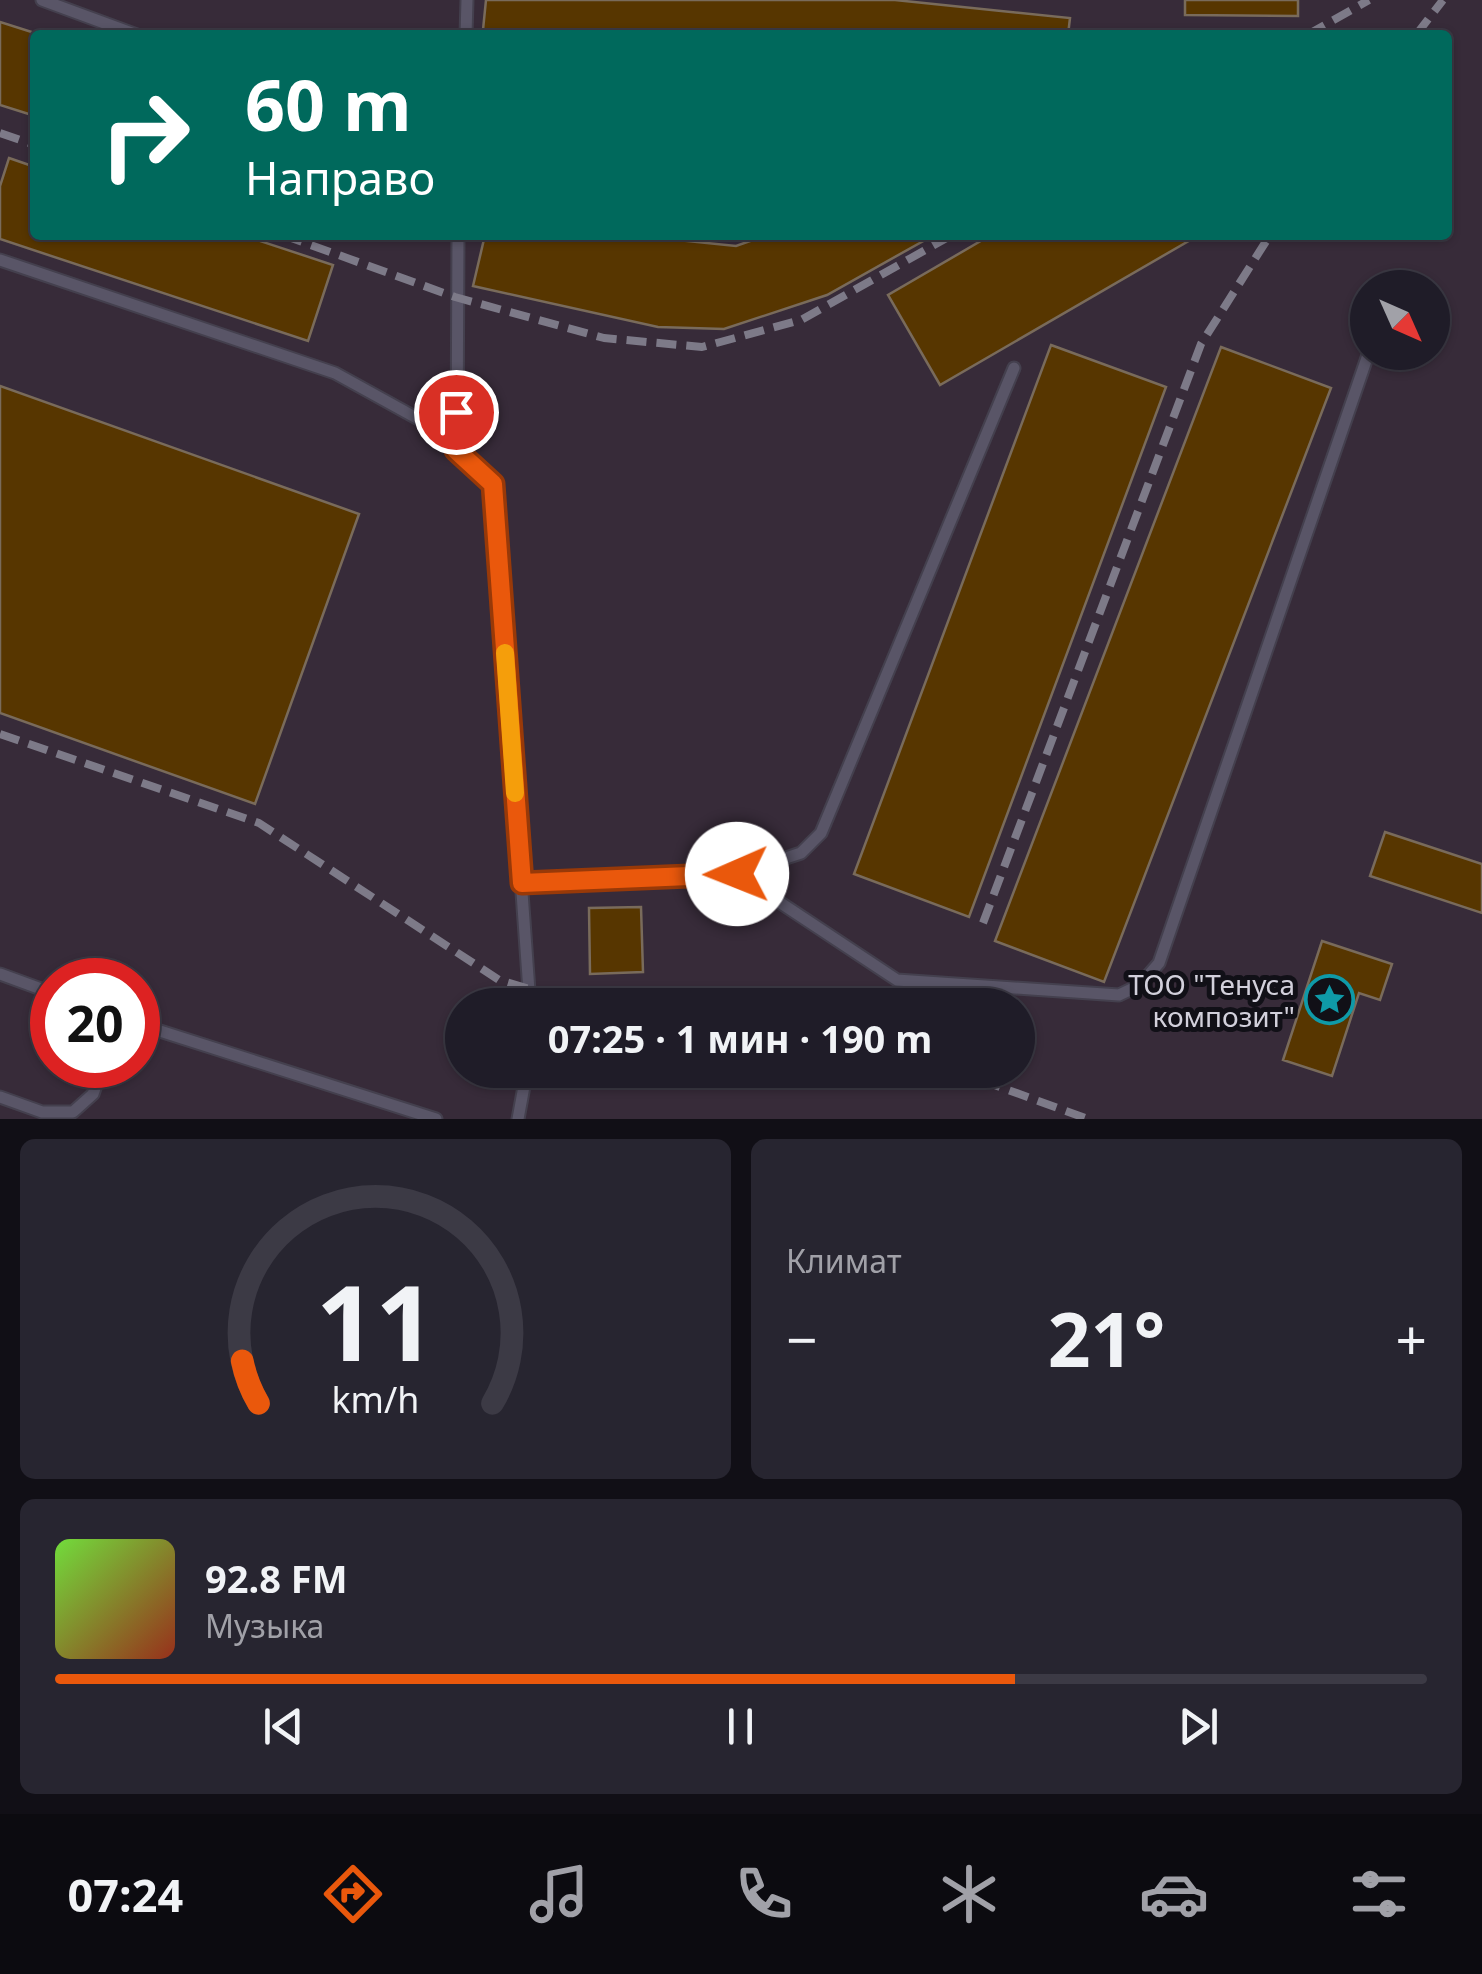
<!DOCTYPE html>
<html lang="ru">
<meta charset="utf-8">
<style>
body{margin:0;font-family:"Noto Sans",sans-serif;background:#272530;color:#f1f3f6;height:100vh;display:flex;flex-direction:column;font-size:38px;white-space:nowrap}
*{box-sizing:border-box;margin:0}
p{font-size:32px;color:#a1a1a8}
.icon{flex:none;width:55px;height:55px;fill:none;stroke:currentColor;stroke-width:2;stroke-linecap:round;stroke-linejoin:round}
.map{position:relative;height:1119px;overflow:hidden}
.sheet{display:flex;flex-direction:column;gap:20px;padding:20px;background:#110f16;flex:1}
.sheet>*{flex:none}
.guide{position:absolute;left:30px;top:30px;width:1422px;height:210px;border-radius:10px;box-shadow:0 2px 8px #0004,0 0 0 2px #3c3a45;background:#00695c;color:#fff;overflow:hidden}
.needle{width:65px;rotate:135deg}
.fabs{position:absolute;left:1350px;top:270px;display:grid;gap:20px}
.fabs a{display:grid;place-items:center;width:100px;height:100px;border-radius:50%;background:#1f1c28;box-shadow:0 2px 8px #0004,0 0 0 2px #3c3a45;font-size:50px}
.speed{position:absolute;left:30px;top:958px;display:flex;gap:20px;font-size:50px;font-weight:700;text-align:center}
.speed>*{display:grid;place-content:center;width:130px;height:130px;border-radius:50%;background:#1f1c28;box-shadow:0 2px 8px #0004,0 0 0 2px #3c3a45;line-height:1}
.speed .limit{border:15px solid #d22;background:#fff;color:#111}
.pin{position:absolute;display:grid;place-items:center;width:85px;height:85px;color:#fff;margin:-42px;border:5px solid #fff;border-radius:50%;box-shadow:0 2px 10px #0007}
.me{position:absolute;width:110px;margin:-55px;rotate:269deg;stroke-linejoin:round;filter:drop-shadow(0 0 8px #0008)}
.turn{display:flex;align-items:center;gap:35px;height:210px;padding:0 50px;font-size:45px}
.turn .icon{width:130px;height:130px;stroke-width:2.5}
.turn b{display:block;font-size:70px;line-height:85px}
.big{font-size:75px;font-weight:700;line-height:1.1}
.sheet .widget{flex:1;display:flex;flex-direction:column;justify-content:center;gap:15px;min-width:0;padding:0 35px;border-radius:15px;background:#272530}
.sheet .dial{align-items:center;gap:0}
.dial svg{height:260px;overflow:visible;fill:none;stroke:#3c3a45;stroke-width:7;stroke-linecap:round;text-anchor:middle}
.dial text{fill:#f1f3f6;stroke:none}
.song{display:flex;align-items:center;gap:30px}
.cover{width:120px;height:120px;border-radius:15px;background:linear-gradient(135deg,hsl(100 70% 55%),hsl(10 70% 35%))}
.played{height:10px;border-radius:5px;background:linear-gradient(90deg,#ea580c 70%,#3c3a45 70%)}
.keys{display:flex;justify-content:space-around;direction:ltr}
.heat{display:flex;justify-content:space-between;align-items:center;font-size:55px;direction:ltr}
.sheet .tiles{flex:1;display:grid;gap:20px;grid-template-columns:1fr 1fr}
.widget:last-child{grid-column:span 2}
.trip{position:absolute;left:445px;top:988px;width:590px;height:100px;border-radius:50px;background:#1f1c28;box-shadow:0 2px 8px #0004,0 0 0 2px #3c3a45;font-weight:700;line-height:100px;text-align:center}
.dock{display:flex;height:160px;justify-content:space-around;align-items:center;background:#0c0b10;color:#a1a1a8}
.dock .icon{width:70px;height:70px}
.dock .selected{color:#ea580c}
.dock b{font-size:45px;color:#f1f3f6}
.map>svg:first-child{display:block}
.commercial{fill:#372b39;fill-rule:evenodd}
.building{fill:#573600;stroke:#796b5b;stroke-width:2.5}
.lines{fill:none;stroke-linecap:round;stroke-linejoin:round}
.lane-casing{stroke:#44404e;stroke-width:15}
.lane{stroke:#595567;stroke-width:11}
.rail{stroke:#7d7a88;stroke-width:8;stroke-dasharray:20 10;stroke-linecap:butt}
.route-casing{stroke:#983908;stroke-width:25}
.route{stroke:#ea580c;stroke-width:18}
.slow{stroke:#f59e0b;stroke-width:18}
.labels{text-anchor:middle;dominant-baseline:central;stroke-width:10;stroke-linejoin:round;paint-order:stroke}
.poi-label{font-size:28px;fill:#d2d0db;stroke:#111017;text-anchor:end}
</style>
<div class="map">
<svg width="1482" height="1119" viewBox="0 0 1482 1119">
<rect width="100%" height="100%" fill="#292535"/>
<path class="commercial" d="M0 0H1482V1119H0ZM35 35H1448V235H35ZM1368 288H1432V352H1368ZM52 980H138V1065H52ZM462 1005H1018V1070H462Z"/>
<path class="building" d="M486 0H895L1070 18 1068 35H534L483 30Z
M1185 0H1298V16L1185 15Z
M0 22 41 35H35V116L0 105Z
M9 158 35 167V235H242L333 265 308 341 0 239V186Z
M485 235H629L736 246 767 235H934L827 295 724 329 658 327 473 286Z
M991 235H1199L940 385 888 295Z
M1051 345 1166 387 969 917 854 874Z
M1221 347 1331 388 1104 982 995 941Z
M0 386 359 514 255 804 0 713Z
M1385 832 1482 864V913L1370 876Z
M641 907 643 972 590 974 589 908Z
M1322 941 1392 964 1380 1000 1359 993 1332 1076 1283 1060Z"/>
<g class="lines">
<defs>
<path id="lane" d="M42 0 137 35
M466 35 467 0
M0 260 335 373 431 426 493 484 530 1005
M457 450 458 235
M737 874 801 853 821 833 1014 368
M522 883 737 874 897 980 1119 995 1140 985 1159 963 1369 352
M0 974 52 993
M138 1024 436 1119
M0 1097 42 1112H73L93 1094 103 1065
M518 1119 527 1070"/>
</defs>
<use href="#lane" class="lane-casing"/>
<use href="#lane" class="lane"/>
<path class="rail" d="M1307 35 1369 0
M1416 35 1443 0
M0 133 35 145
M283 235 455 297 604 338 702 347 801 320 952 235
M0 734 259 823 499 980 571 1001 604 1005
M983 923 1201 344 1270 235
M953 1070 1088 1119"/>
</g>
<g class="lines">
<defs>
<path id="route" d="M456 412V450L493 484 522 883 737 874"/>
</defs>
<use href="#route" class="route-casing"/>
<use href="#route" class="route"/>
<path class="slow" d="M505 653 515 793"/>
</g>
<defs>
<symbol id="sight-ring" viewBox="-11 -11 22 22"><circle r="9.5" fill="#111017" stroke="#0f9aa8" stroke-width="1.5"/><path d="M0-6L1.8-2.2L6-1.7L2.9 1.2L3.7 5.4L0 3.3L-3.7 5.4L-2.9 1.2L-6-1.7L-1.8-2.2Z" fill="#0f9aa8"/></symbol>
</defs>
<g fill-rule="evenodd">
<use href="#sight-ring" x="1302" y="972" width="55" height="55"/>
</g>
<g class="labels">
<g class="poi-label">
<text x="1295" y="984">ТОО "Тенуса<tspan x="1295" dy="32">композит"</tspan></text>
</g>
</g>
</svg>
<div class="fabs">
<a><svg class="needle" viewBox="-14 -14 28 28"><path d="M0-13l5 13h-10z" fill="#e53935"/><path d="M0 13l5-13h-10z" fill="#a1a1a8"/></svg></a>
</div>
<div class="speed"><div class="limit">20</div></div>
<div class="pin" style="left:456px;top:412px;background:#d93025"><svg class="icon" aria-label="arrive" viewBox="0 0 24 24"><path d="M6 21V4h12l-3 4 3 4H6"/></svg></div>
<svg class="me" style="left:737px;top:874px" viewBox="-20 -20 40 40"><circle r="19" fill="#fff"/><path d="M0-13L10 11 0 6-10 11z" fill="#ea580c"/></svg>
<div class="trip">07:25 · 1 мин · 190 m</div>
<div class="guide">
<div class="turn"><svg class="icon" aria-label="right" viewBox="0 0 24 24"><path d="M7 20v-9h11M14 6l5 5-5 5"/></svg><div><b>60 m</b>Направо</div></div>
</div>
</div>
<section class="sheet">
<div class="tiles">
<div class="widget dial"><svg viewBox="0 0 100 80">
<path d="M14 69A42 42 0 1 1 86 69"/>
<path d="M14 69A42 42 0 0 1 9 56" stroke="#ea580c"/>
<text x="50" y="56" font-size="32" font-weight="700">11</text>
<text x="50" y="72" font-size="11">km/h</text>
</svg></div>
<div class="widget"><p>Климат</p>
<div class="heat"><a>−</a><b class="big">21°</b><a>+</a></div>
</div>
<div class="widget">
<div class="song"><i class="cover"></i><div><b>92.8 FM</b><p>Музыка</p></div></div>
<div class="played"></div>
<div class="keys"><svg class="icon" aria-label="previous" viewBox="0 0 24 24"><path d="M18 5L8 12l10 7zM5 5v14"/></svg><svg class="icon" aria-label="pause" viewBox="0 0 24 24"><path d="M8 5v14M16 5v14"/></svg><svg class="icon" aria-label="next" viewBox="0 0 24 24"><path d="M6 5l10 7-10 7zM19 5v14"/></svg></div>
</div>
</div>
</section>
<nav class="dock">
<b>07:24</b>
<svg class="icon selected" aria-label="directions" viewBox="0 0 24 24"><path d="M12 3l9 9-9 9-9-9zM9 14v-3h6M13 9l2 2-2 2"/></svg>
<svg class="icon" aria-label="music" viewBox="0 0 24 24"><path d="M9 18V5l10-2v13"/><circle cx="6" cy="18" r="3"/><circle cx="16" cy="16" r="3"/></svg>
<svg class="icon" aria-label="phone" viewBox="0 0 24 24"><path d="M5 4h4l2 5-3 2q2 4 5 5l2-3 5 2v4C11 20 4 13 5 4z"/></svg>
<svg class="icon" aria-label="climate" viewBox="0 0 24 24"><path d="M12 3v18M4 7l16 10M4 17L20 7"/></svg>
<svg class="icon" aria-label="car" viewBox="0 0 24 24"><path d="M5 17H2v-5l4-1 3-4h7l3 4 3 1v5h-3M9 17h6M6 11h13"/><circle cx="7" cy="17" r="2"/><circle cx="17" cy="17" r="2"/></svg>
<svg class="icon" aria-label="filters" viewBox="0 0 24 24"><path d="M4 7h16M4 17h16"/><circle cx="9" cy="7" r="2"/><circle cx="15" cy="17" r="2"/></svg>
</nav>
